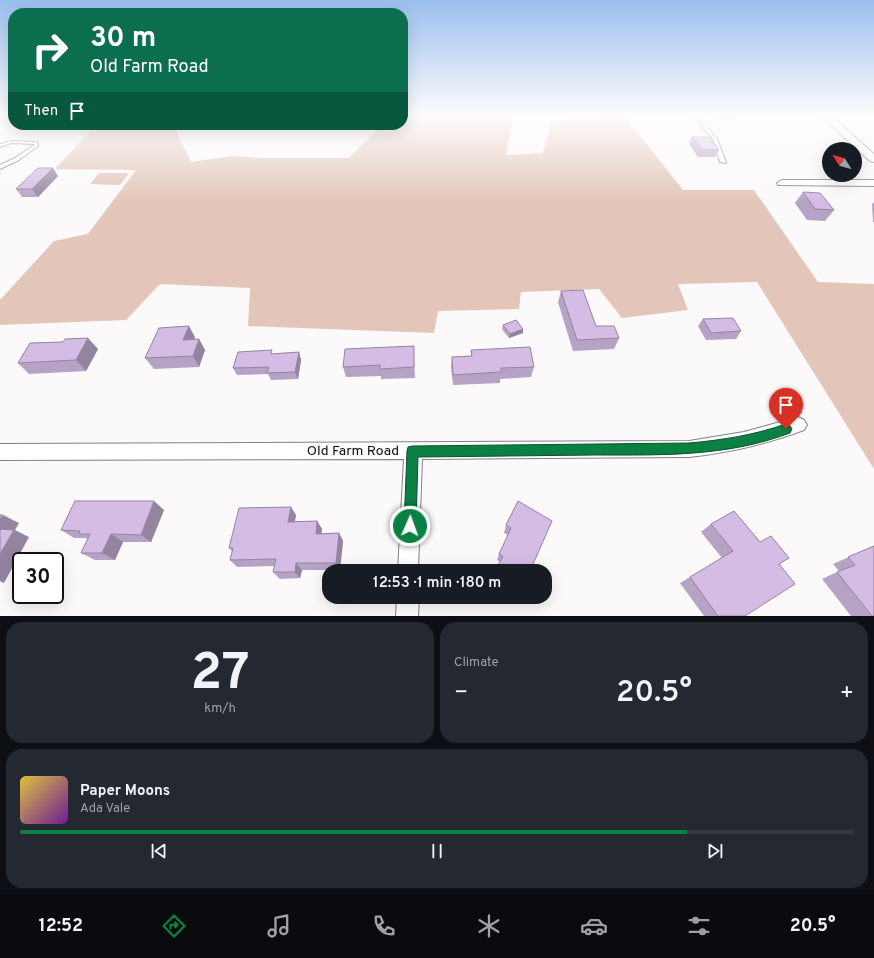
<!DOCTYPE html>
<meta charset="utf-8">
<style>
body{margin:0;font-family:Overpass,sans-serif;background:#242831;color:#f1f3f6;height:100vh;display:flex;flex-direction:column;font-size:15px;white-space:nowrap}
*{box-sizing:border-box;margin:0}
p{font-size:13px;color:#9ea1a6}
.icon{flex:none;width:22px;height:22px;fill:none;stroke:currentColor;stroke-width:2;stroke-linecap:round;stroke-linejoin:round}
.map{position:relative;height:616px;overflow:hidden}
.side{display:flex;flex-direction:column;gap:6px;padding:6px;background:#0d0f14;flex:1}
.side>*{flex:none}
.hud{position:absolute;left:8px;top:8px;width:400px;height:122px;border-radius:16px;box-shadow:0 4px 16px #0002;background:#0b6e4f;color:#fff;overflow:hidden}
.needle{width:26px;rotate:307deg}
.controls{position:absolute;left:822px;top:142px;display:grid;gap:8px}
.controls a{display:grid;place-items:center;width:40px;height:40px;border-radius:50%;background:#171b24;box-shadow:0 4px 16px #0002;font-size:20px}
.speed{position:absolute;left:12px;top:552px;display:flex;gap:8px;font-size:20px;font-weight:700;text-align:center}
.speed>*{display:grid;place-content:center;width:52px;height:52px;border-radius:50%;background:#171b24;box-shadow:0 4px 16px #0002;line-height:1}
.speed .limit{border:2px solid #111;border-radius:6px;background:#fff;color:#111}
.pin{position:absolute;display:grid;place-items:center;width:34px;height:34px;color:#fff;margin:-41px -17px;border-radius:50% 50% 50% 0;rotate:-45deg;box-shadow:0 0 4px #0007}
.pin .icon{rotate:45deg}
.me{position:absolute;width:44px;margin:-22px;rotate:2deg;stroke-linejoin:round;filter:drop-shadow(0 0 3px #0008)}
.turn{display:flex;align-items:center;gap:14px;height:84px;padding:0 16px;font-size:18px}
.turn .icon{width:52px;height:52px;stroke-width:2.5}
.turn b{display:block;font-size:28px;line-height:34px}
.then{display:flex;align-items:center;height:38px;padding:0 16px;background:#0003;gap:8px;font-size:15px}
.big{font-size:30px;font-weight:600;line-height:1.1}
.side .widget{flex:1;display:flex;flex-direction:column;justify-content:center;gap:6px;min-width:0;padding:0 14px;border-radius:16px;background:#242831}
.side .dial{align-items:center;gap:0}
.dial b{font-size:52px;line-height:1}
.song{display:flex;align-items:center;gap:12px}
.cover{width:48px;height:48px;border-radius:6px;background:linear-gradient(135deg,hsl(50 70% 55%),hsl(280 70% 35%))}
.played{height:4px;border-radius:2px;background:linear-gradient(90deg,#0b8043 80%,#363941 80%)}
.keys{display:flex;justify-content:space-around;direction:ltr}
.heat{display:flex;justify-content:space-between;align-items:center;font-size:22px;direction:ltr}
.side .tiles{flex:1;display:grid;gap:6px;grid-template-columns:1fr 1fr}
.widget:last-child{grid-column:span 2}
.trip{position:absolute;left:322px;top:564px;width:230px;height:40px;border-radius:16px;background:#171b24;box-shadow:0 4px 16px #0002;font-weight:600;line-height:40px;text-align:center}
.dock{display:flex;height:64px;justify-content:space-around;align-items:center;background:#090b0e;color:#9ea1a6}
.dock .icon{width:28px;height:28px}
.dock .on{color:#0b8043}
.dock b{font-size:18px;color:#f1f3f6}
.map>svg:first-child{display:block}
.green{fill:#e3c6b9}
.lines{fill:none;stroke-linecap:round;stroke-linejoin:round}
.lane-casing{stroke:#848183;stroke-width:2}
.street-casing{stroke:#848183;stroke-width:2}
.lane{fill:#fff;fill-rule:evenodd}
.street{fill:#fff;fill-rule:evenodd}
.wall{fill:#b6a2c5}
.shaded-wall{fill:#9484a0}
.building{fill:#d4bce5;stroke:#9484a0}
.route{fill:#0b8043;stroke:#07532c}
.labels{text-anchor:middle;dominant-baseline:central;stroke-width:3;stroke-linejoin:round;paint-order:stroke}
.near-street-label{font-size:14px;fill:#100f0f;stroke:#fcf9fa}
</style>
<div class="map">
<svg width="874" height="616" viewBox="0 0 874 616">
<rect width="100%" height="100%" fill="#fcf9fa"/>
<path class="green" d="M403 116H513L506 155 543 153 552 121 625 117 683 190H754L818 282 874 284V469L757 282 678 284 688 310 622 318 599 289 521 292 519 309 438 311 434 333 248 326 250 288 160 284 126 320 0 325V300L54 241 88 234 136 170 55 169 96 125H177L176 131 191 162 233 156 260 158H349L377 130 379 125H403Z
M99 173H129L120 185 90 184Z"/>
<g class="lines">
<defs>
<path id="lane" d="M693 116H698L717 139 726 162 725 163 720 162 713 139Z
M11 141 36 142 38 143V146L19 160 0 169V165L15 158 34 145V144L11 143 0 147V144Z"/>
<path id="street" d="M821 116H831L874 154V162L870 161Z
M782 180H874V186L778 185 777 183Z
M798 417 804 420 807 425 804 430C767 444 728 453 689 457L422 459 418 571H398L404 459 0 460V444L689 441 744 432Z
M397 597H419L418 616H396Z"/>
</defs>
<use href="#lane" class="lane-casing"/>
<use href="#street" class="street-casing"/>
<use href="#lane" class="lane"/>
<use href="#street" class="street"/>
</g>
<path class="wall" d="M714 116H735L734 119H716Z
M692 137 719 150 715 157H698L689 144Z
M58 176 38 197H22L16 189Z
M803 192 834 210 825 221 807 220 795 203Z
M874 202V222H873L872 204Z
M561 291 596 326 619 338 614 349 573 351 558 302Z
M703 319 741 331 736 339 706 340 698 326Z
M503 325 523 333 509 338 502 329Z
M195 337 194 339H199L205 350 199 367 154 369 145 358Z
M98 349 86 371 29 374 18 363Z
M471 350 534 367 531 377 500 379V383L453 385 451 367 452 357 471 356Z
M299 352 301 360 298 379 271 380 268 374 237 375 233 368 273 354Z
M414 357 415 378 381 379V376L346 377 343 367Z
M518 501 530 571 500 562 497 560 499 554 508 535 504 533 506 525Z
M164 510 151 542H123L115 560H95L81 553 88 539 85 538H74L61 530Z
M296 515 295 521H317L322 529 321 533H339L343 541 340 570H302L300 578 280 579 273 572 275 566 237 567 230 560 232 551 229 548Z
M711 524 779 564 745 616H704L680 583 722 558 701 532Z
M874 546V616H851L822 579 839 571 833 564Z
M504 597H518L514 604Z"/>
<path class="shaded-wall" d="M53 168 58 176 38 197 32 189Z
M189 326 195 337 190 351 183 340Z
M523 329V333L509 338 510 334Z
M88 338 98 349 86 371 76 360Z
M199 339 205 350 199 367 193 356Z
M299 352 301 360 298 379 295 372Z
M154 501 164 510 151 542 141 535Z
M291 507 296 515 293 529 288 522Z
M3 515 19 523 15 530 29 537 4 583 0 581V520Z
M317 521 322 529 320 541 316 534Z
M339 533 343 541 340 570 336 563Z
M111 534 123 542 115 560 102 553Z
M296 563 302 570 300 578 295 572Z"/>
<path class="building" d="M692 137H709L719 150H702Z
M38 168H53L32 189H16Z
M803 192 820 193 834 210 815 209Z
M583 290 596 326H614L619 338 577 340 561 291Z
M733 318 741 331 711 333 703 319Z
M516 320 523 329 510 334 503 325Z
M189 326 183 340 199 339 193 356 145 358 159 328Z
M88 338 76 360 18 363 30 343 63 342 65 339Z
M414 346V367L380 369V365L343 367 345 349Z
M530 347 534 367 501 368V372L453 375 452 357 472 356 471 350Z
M272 350 271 354 299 352 295 372 267 373 269 367 233 368 238 352Z
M75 501H154L141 535 111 534 102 553H81L90 534H79L80 531 61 530Z
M518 501 552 521 530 571H495L503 556 499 554 511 528 506 525Z
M291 507 288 522 317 521 316 534 339 533 336 563H296L295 572H273L276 559 230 560 233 548H229L239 508Z
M734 511 760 542 771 536 789 558 779 564 795 584 745 616H718L690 577 733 551 711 524Z
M0 515H3L0 520Z
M0 529 14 530 0 554Z
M874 546V616H872L837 572 855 565 848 557Z"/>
<linearGradient id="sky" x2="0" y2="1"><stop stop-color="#9abeee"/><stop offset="0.57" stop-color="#fefcfd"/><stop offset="1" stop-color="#fefcfd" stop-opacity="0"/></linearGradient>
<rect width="874" height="203" fill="url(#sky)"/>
<path class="route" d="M786 424 790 426 792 429 790 433C726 457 662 455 595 455 536 456 477 456 418 457L416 526 415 531 410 533 405 531 404 526 407 451 408 447 412 446 689 443C723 440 754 435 786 424Z"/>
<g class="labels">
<g class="near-street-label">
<text x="353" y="451">Old Farm Road</text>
</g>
</g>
</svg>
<div class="controls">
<a><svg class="needle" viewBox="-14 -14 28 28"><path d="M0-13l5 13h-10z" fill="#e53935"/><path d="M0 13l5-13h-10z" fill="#9ea1a6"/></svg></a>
</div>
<div class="speed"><div class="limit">30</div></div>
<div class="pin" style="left:786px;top:429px;background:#d93025"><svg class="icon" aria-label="arrive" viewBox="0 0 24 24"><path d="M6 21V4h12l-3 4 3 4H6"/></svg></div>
<svg class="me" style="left:410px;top:526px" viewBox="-20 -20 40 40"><circle r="17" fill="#0b8043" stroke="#fff" stroke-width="3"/><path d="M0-11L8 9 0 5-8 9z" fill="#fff"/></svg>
<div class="trip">12:53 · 1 min · 180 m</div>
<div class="hud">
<div class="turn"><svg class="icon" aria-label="right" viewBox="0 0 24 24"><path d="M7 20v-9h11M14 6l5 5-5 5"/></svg><div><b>30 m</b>Old Farm Road</div></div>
<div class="then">Then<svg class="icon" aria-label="arrive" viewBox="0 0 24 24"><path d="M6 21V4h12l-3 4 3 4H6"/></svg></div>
</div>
</div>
<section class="side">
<div class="tiles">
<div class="widget dial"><b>27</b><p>km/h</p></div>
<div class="widget"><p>Climate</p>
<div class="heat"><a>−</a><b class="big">20.5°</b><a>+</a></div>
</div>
<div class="widget">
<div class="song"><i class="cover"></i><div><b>Paper Moons</b><p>Ada Vale</p></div></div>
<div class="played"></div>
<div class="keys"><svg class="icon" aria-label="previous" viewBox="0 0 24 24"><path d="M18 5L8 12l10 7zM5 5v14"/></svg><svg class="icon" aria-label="pause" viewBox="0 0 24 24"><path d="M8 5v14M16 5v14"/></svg><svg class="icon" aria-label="next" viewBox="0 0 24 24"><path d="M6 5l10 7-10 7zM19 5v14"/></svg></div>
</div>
</div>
</section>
<nav class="dock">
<b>12:52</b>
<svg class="icon on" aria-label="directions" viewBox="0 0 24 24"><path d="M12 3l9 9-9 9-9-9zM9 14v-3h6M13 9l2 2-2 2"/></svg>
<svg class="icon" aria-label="music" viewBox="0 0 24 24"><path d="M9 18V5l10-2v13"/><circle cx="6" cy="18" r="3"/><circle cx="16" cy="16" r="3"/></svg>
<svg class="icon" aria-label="phone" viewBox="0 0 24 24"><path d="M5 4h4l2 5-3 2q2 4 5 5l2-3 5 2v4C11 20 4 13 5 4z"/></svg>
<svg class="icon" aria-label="climate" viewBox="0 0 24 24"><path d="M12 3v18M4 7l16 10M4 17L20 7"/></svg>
<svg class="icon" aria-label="car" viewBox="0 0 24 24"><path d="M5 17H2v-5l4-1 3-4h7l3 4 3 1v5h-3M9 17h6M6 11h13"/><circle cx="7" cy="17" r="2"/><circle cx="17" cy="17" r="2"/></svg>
<svg class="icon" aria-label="filters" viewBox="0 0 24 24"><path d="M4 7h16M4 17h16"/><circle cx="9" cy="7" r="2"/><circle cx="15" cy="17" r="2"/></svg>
<b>20.5°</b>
</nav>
